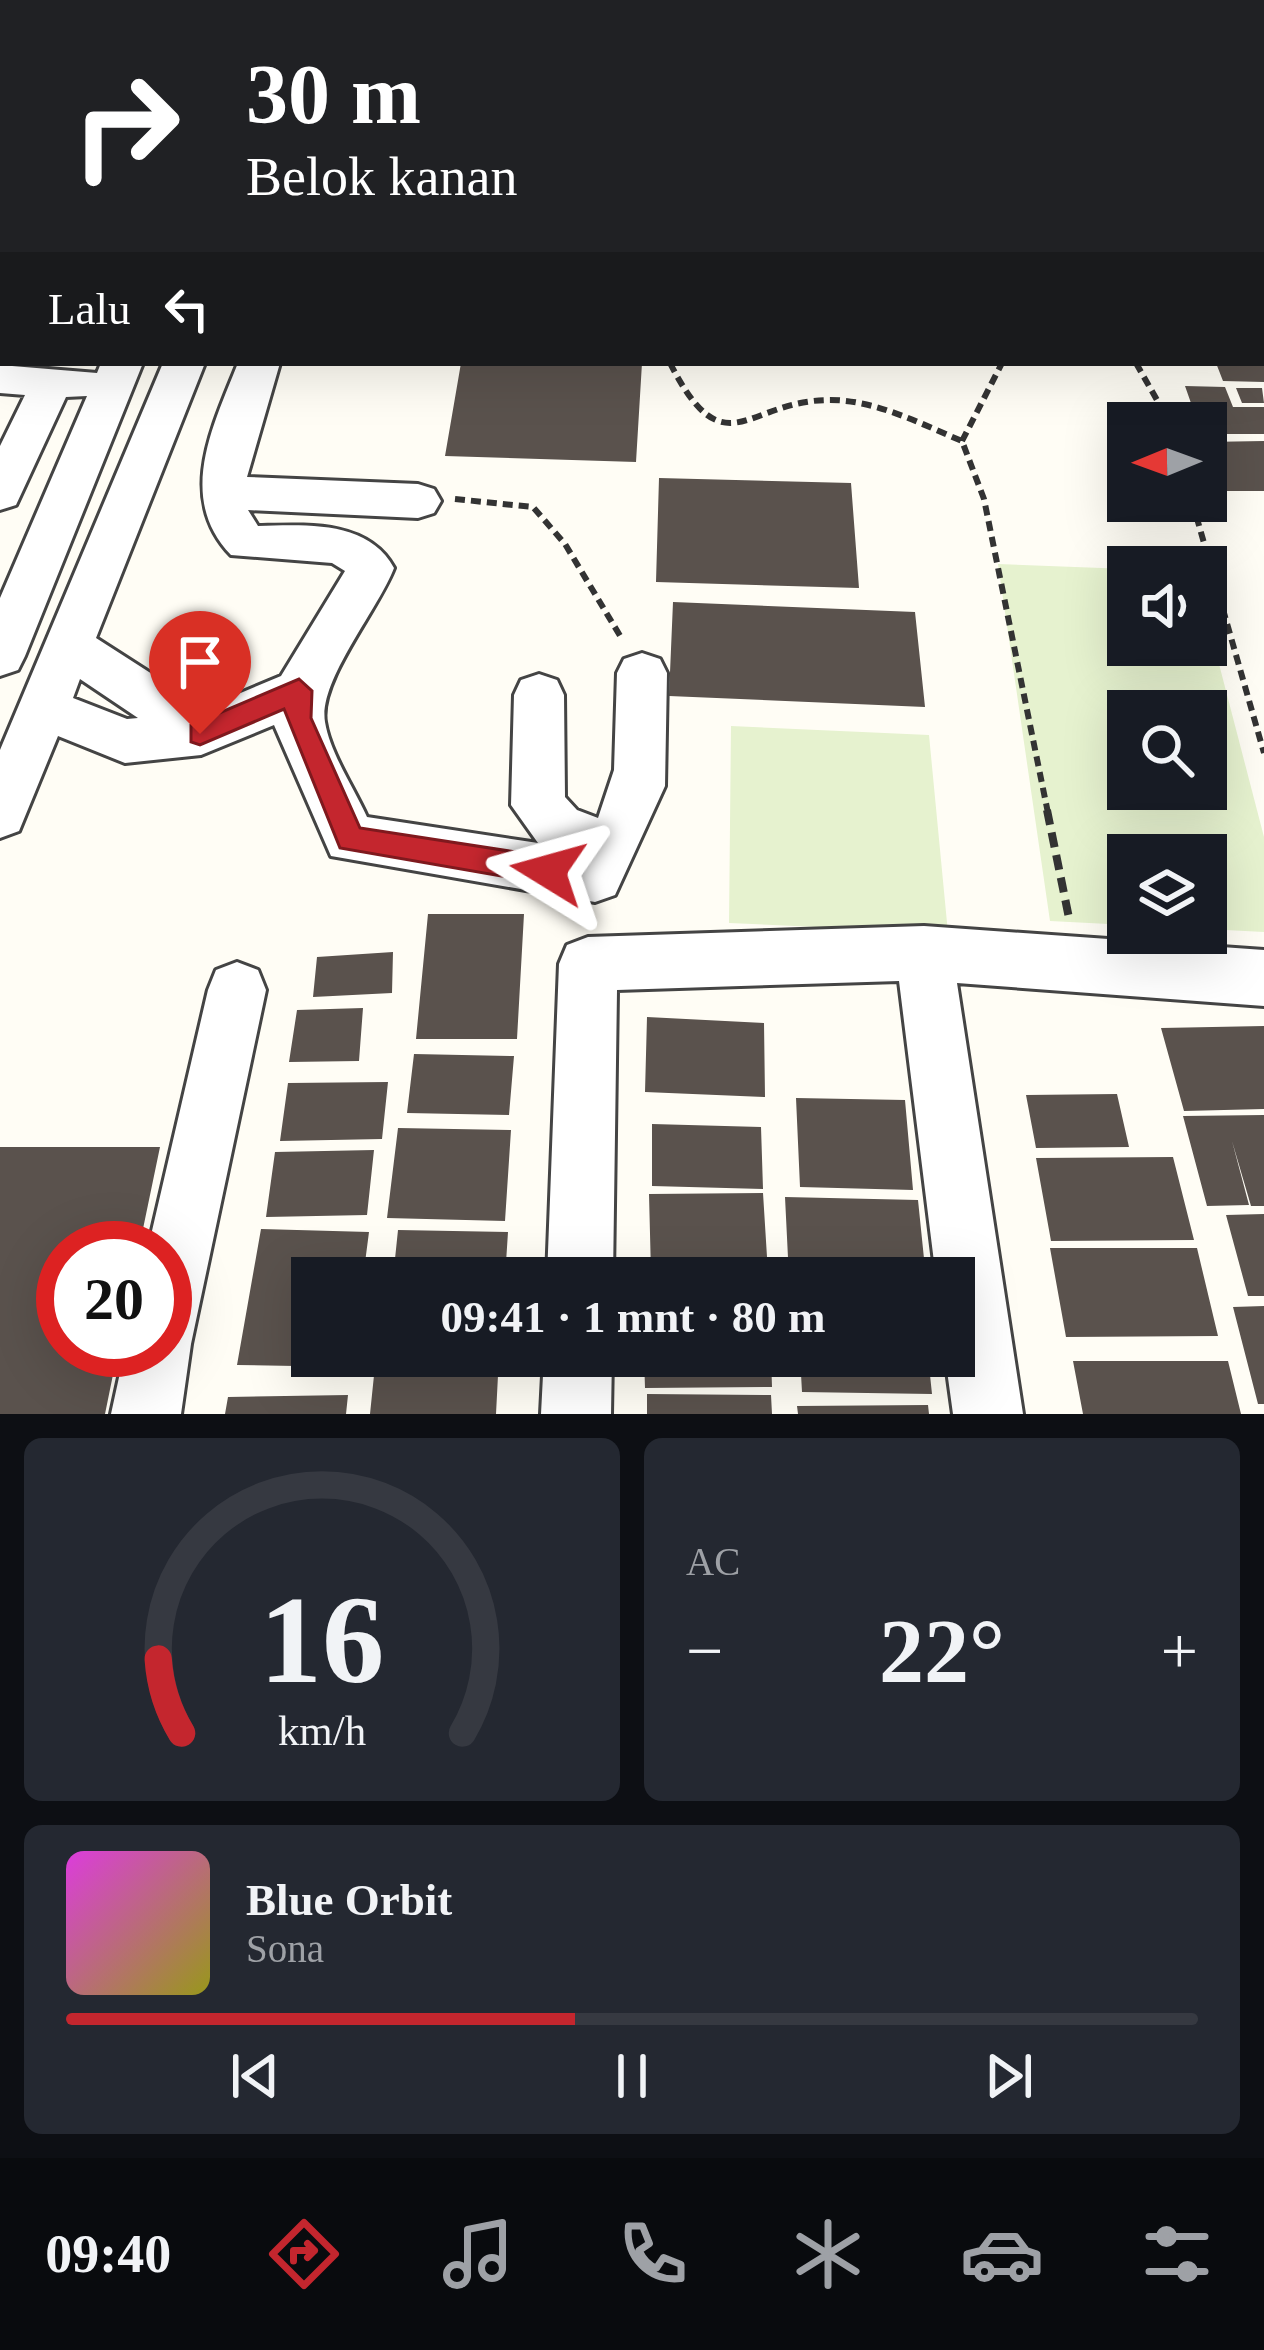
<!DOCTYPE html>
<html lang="id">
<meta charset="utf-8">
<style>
body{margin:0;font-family:"Times New Roman",serif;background:#242831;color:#f1f3f6;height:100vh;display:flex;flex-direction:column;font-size:45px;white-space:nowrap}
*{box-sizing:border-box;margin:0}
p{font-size:39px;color:#9ea1a6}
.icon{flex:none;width:66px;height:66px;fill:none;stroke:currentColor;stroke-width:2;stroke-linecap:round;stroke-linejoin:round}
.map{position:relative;height:1414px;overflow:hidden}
.side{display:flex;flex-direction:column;gap:24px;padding:24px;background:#0d0f14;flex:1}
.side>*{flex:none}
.guide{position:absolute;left:0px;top:0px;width:1266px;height:366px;box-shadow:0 12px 48px #0002;background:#202124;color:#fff;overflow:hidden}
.needle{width:78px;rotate:269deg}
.tools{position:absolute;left:1107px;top:402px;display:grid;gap:24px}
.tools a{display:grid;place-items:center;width:120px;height:120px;border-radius:0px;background:#171b24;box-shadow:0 12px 48px #0002;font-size:60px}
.speed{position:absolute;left:36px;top:1221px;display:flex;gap:24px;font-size:60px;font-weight:700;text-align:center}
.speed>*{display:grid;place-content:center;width:156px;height:156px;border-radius:50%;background:#171b24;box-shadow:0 12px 48px #0002;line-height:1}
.speed .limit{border:18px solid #d22;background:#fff;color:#111}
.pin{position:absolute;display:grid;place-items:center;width:102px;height:102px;color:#fff;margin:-123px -51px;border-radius:50% 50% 50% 0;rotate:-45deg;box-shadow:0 0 12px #0007}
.pin .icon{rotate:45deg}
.me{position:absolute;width:132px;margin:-66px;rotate:278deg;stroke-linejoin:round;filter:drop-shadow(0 0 9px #0008)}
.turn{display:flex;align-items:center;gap:42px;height:252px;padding:0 48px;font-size:54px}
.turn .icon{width:156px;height:156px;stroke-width:2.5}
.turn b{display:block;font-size:84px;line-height:102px}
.then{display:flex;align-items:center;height:114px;padding:0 48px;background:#0003;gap:24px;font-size:45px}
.big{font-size:90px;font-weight:700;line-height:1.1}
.side .card{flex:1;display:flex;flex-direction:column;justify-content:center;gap:18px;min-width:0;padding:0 42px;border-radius:18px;background:#242831}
.side .dial{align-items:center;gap:0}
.dial svg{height:312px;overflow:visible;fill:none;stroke:#363941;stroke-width:7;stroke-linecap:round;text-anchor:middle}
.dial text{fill:#f1f3f6;stroke:none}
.song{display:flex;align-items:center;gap:36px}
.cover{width:144px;height:144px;border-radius:18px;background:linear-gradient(135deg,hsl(300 70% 55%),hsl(60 70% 35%))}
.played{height:12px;border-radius:6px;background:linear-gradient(90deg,#c4262e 45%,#363941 45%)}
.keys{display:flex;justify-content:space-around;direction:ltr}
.heat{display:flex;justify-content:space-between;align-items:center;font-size:66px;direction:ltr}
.side .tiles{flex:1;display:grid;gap:24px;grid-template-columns:1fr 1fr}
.card:last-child{grid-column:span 2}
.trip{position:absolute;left:291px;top:1257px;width:684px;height:120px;border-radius:0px;background:#171b24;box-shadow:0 12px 48px #0002;font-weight:700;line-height:120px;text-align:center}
.tabs{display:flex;height:192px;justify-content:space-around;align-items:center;background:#090b0e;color:#9ea1a6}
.tabs .icon{width:84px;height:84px}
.tabs .on{color:#c4262e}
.tabs b{font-size:54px;color:#f1f3f6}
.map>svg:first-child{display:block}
.pitch{fill:#e6f2cf;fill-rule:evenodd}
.building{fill:#5a524d}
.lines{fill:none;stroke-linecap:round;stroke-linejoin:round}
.minor-casing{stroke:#444;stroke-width:6}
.path-far1{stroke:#333;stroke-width:6;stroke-dasharray:10 6;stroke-linecap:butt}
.path{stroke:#333;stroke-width:8;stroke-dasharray:15 8;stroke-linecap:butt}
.minor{fill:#fff;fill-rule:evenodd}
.route{fill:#c4262e;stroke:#7f191e;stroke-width:3}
</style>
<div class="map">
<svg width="1264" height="1414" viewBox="0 0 1264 1414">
<rect width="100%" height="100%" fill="#fffdf5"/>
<path class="pitch" d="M998 564 1128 569V645H1206V614L1264 837V932L1206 929V855H1128V925L1050 921ZM1128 711H1206V789H1128Z
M731 726 929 735 948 933 729 923Z"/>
<path class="building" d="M461 363H642L636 462 445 456Z
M1216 363H1264V382L1223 381Z
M1185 386 1225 387 1233 407H1264V434H1206V423H1198Z
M1236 388H1262L1264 403H1242Z
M1264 441V491H1219L1206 442Z
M659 478 851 483 859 588 656 582Z
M673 602 915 612 925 707 669 696Z
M428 914H524L517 1039H416Z
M393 952 392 993 313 997 317 957Z
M363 1008 359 1061 289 1062 297 1010Z
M647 1017 764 1023 765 1097 645 1092Z
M1264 1026V1109L1184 1111 1161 1028Z
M414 1054 514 1056 509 1115 407 1113Z
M388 1082 382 1139 280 1141 288 1083Z
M1117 1094 1129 1147 1036 1148 1026 1095Z
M796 1098 905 1100 913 1190 800 1187Z
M1264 1115V1206H1251L1232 1141 1249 1205 1207 1206 1183 1116Z
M652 1124 761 1127 763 1189 652 1186Z
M398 1128 511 1130 505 1221 387 1218Z
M0 1147H160L139 1248H63V1350H118L105 1414H0Z
M374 1150 367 1215 266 1217 275 1152Z
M1173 1157 1194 1240 1051 1241 1036 1158Z
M763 1193 768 1273H651L649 1194Z
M785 1197 918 1200 926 1278H789Z
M1264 1214V1296H1248L1226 1215Z
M261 1229 369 1232 363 1278H312V1356H353L352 1367 237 1365Z
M398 1230 508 1232 505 1278H393Z
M1050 1248H1197L1218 1336 1066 1337Z
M1264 1306V1404H1258L1233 1307Z
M376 1356H499L496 1414H370Z
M644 1356H771L772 1387 645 1388Z
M800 1356H928L932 1394 802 1392Z
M1073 1361H1228L1241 1414H1083Z
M647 1394 771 1395 772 1414H647Z
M348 1395 346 1414H225L228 1397Z
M928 1405 929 1414H798L797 1406Z"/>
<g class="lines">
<defs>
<path id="minor" d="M235 0H267L268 3H236Z
M284 0H316L282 3Z
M326 0H359L324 3Z
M374 0H410L412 3H376Z
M447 0H481L445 3Z
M101 363H143L25 656 18 670 0 676V598L87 396 66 397 16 505 0 510V446L25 395 0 393V365L97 373Z
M163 363H205L96 638 205 708 281 676 345 571 332 563 231 555C176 498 213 426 238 363H280L247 477 418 484 434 489 441 501 434 513 418 518 248 510 258 526C306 525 368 520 394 568 378 610 318 681 325 722 330 753 354 788 367 817L538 843 511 805 514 695 521 680 539 674 557 680 564 695 565 797 577 810 598 818 614 770 617 673 624 659 642 653 660 659 667 673 665 786 615 895 595 902 331 856 274 725 201 755 125 763 58 736 19 831 0 838V750ZM80 679 138 718 127 719 73 698Z
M924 926 1264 950V1006L957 983 1023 1414H953L945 1356H954V1278H936L899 981 617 990 613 1278H547L559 964 567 945 588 937Z
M237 962 258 970 266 990 191 1344 181 1414H111L125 1350H165V1248H148L208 990 216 970Z
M544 1356H612L611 1414H541Z"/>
</defs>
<use href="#minor" class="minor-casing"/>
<path class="path-far1" d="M670 363C725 471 746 400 830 400 876 400 921 424 962 441L984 499 1048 813
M1136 363 1170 423
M962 441 1002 363
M455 499 533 507 565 544 622 639
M1192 501 1264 753"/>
<path class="path" d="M1047 810 1069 918"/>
<use href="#minor" class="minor"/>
</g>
<path class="route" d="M299 679 312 691 311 718 360 828 548 857 558 861 563 871 558 880 548 884 340 848 284 709 200 745 191 742V725Z"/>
</svg>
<div class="tools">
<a><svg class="needle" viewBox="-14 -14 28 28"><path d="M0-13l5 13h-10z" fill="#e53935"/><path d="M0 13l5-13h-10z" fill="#9ea1a6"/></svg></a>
<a><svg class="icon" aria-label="sound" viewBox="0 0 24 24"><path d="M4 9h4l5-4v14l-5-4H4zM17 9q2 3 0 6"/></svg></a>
<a><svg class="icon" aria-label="search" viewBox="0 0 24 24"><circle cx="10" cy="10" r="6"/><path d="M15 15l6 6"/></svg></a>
<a><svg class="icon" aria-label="layers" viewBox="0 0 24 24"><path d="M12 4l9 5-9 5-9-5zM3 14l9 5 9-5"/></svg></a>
</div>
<div class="speed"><div class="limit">20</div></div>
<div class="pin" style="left:200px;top:734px;background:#d93025"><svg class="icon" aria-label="arrive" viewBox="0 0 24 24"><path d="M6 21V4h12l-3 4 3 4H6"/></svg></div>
<svg class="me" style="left:548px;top:871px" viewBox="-20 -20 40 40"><path d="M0-17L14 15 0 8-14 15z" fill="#c4262e" stroke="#fff" stroke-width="4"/></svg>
<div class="trip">09:41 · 1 mnt · 80 m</div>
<div class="guide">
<div class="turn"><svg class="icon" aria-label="right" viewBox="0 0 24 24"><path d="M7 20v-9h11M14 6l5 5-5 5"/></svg><div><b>30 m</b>Belok kanan</div></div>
<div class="then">Lalu<svg class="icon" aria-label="left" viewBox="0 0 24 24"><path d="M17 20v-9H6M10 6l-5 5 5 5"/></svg></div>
</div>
</div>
<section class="side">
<div class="tiles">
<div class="card dial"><svg viewBox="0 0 100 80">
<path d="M14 69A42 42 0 1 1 86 69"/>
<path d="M14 69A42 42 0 0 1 8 50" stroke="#c4262e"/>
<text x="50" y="56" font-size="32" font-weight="700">16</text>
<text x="50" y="72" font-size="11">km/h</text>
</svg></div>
<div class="card"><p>AC</p>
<div class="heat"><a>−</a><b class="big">22°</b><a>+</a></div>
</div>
<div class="card">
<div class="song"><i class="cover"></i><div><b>Blue Orbit</b><p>Sona</p></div></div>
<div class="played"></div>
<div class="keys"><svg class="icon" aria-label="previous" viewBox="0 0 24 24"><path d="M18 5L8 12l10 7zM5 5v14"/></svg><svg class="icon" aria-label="pause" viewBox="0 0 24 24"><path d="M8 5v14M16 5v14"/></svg><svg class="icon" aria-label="next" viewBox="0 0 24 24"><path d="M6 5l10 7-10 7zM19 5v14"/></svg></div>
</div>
</div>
</section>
<nav class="tabs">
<b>09:40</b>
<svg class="icon on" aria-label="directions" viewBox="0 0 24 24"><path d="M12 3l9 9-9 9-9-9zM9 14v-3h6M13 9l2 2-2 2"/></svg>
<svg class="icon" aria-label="music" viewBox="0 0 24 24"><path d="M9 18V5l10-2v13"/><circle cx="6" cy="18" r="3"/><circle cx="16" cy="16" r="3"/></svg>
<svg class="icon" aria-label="phone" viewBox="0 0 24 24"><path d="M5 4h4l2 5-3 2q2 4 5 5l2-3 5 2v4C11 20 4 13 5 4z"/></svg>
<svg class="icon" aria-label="climate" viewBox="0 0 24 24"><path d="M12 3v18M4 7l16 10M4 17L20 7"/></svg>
<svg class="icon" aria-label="car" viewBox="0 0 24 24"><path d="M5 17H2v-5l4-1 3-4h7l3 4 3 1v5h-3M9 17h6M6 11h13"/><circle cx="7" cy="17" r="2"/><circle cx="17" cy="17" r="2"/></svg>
<svg class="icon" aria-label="filters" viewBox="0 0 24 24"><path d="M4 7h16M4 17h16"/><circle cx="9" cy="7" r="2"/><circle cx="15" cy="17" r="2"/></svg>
</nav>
